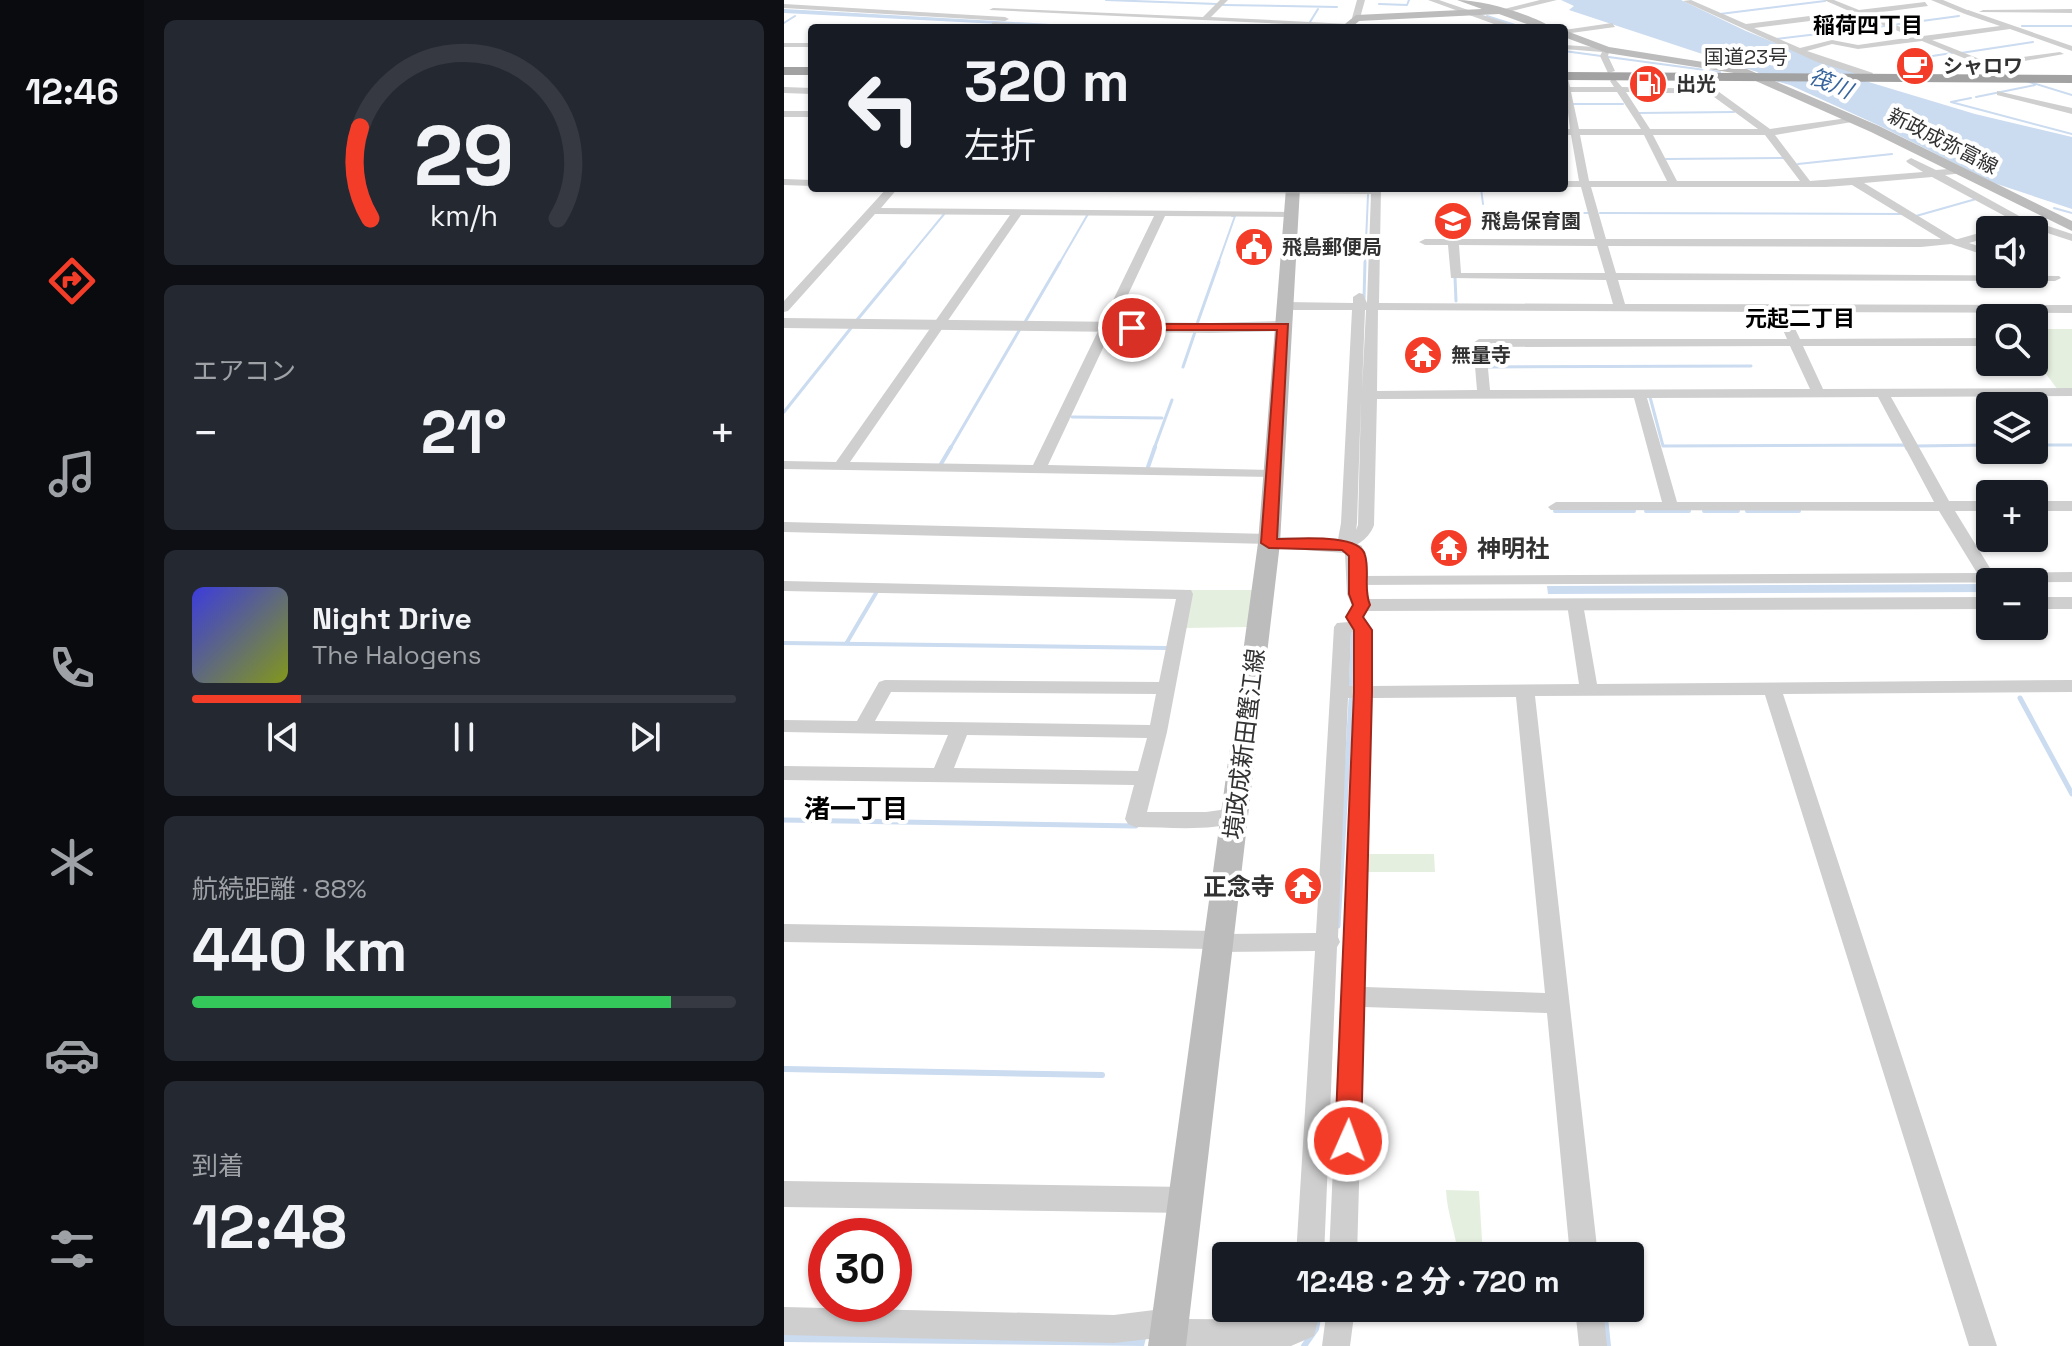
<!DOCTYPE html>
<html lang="ja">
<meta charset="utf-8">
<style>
body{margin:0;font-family:"Space Grotesk","Noto Sans JP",sans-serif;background:#242831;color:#f1f3f6;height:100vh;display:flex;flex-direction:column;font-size:30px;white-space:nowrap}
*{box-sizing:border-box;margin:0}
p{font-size:26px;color:#9ea1a6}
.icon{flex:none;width:44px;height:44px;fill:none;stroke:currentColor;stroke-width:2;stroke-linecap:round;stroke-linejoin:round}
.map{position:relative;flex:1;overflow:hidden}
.sheet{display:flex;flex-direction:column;gap:20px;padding:20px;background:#0d0f14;width:640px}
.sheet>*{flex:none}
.top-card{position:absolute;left:24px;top:24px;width:760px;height:168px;border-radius:8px;box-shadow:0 2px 6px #0004;background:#171b24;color:#f1f3f6;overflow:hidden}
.fabs{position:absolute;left:1192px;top:216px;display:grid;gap:16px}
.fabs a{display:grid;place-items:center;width:72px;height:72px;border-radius:8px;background:#171b24;box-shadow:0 2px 6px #0004;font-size:40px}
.speed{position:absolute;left:24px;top:1218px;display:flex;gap:16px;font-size:40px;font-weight:700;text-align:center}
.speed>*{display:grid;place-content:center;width:104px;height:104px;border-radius:50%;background:#171b24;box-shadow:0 2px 6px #0004;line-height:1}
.speed .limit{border:12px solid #d22;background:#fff;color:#111}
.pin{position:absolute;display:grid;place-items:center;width:68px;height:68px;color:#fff;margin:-34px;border:4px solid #fff;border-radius:50%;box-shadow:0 2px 8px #0007}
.me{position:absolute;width:88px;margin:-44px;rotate:2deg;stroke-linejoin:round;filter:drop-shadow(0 0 6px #0008)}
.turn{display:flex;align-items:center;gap:28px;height:168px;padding:0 24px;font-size:36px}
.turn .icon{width:104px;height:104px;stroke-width:2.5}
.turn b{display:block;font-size:56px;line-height:68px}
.big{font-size:60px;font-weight:800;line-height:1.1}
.sheet .tile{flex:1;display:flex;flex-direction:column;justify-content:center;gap:12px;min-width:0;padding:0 28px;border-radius:12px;background:#242831}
.sheet .dial{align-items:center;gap:0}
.dial svg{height:208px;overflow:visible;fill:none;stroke:#363941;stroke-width:7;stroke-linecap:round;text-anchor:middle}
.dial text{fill:#f1f3f6;stroke:none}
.song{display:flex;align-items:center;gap:24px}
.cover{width:96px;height:96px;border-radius:12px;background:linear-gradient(135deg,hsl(240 70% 55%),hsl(70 70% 35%))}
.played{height:8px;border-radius:4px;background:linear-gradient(90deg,#f43d29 20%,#363941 20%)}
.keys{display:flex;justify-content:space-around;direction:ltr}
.heat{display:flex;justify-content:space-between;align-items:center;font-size:44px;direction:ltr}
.charge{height:12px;border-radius:6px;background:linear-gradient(90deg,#34c759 88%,#363941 0)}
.trip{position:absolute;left:428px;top:1242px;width:432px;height:80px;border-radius:8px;background:#171b24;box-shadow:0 2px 6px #0004;font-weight:800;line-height:80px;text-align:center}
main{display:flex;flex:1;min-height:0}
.tabs{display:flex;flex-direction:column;width:144px;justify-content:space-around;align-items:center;background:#090b0e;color:#9ea1a6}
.tabs .icon{width:56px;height:56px}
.tabs .on{color:#f43d29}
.tabs b{font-size:36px;color:#f1f3f6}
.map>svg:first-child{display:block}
.green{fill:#e5efdf}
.water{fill:#cbdbf0}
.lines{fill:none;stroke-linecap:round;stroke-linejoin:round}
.stream-far4{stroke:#cbdbf0;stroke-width:2}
.stream-far3{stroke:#cbdbf0;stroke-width:3}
.stream-far2{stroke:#cbdbf0;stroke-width:4}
.stream-far1{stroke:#cbdbf0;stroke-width:5}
.stream{stroke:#cbdbf0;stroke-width:6}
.minor{fill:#cfcfcf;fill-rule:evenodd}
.tertiary{fill:#cfcfcf;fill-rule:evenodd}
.secondary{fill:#bcbcbc;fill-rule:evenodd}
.trunk{fill:#a2a2a2;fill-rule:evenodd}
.route{fill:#f43d29;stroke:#9f281b;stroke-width:2}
.labels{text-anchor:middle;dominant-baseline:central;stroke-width:8;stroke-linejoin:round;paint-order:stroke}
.far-street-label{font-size:20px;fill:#323232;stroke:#fff}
.far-poi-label{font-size:20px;font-weight:bold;fill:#323232;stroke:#fff;text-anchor:start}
.far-neighbourhood-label{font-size:22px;font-weight:bold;fill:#000;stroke:#fff}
.far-water-label{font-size:22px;font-style:italic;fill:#37649d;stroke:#fff}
.poi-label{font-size:24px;font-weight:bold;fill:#323232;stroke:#fff;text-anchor:start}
.street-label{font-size:24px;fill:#323232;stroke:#fff}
.neighbourhood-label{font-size:26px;font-weight:bold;fill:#000;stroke:#fff}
</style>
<main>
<nav class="tabs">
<b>12:46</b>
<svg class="icon on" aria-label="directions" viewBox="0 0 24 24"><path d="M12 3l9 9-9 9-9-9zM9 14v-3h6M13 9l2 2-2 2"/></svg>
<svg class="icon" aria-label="music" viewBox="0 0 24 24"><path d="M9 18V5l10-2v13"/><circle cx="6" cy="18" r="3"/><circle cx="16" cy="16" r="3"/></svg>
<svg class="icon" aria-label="phone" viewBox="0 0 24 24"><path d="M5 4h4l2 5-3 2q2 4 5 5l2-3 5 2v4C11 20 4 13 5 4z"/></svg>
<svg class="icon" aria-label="climate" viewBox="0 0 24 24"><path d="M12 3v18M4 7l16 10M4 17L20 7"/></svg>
<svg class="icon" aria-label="car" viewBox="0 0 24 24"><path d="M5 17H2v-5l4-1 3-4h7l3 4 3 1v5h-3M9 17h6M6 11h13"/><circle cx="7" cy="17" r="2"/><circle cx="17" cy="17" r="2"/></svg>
<svg class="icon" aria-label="filters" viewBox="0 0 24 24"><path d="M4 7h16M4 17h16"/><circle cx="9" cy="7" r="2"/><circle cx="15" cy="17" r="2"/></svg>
</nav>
<section class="sheet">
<div class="tile dial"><svg viewBox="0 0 100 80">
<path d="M14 69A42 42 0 1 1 86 69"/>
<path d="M14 69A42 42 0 0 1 10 34" stroke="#f43d29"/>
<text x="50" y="56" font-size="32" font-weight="700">29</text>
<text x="50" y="72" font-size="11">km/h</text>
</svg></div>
<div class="tile"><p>エアコン</p>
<div class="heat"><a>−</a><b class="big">21°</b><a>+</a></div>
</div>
<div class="tile">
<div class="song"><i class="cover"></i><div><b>Night Drive</b><p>The Halogens</p></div></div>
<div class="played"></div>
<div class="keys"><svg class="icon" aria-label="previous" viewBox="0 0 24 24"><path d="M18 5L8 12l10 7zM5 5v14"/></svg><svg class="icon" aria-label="pause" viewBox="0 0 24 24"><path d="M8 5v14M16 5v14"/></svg><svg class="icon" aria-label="next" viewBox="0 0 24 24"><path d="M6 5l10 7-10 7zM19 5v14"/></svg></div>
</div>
<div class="tile"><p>航続距離 · 88%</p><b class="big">440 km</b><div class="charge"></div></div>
<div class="tile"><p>到着</p><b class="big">12:48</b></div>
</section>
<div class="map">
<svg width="1288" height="1346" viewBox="0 0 1288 1346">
<rect width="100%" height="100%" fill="#fff"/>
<path class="green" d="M1250 329H1288V390H1274L1250 358Z
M407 590H470L465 627 401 628Z
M581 854H650L651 872H581Z
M662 1190 695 1191 699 1256H674C672 1233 663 1214 662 1190Z"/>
<path class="water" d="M777 0H897L962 31 1043 64 1071 72 1078 80 1191 114 1288 137V209L1210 183 1096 126 1006 85 983 79 973 72 785 10 790 6Z
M0 9 336 28H292L0 13Z
M1206 584V592L764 594 763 586Z
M0 1330 362 1338 360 1346 0 1342Z"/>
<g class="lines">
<path class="stream-far4" d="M322 0 433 4
M595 4 623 5 625 0
M439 5 553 7
M936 14 1041 1
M703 16 731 25
M526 22 534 9
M0 23 11 16
M1108 25 1175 16
M1238 26H1288
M992 39 1101 26
M780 51 936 72
M1177 53 1249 42
M1122 60 1168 53
M1242 81 1288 95
M1192 97 1251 85
M1187 98 1167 102 1288 134
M789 104H839
M855 113 950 112
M882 159 1000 158
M1014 164 1108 154
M697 188 699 204
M1270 208 1288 213
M709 213H804
M816 213 1119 214
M1132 216 1192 199
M119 264 161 213
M275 264 304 214
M434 264 451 216H448
M581 264 584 195"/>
<path class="stream-far3" d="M671 277 672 301
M580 299 581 262
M73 320 121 262
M241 322 276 262
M413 324 435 262
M399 367 411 332
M702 367 967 366
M866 397 879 446 1121 445 1123 449
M0 412 67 328
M288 417 378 418
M1250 445H1288
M1132 446 1206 445
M166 449 236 329
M370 449 388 400"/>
<path class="stream-far2" d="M157 464 167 447
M364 467 371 447
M771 511H850
M862 511H905
M920 511H954
M963 511H1015
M0 643 383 648
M62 644 92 593
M567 682 569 632"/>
<path class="stream-far1" d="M567 687V680
M1236 698 1288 794
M0 820 352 826
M554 926 567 700"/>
<path class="stream" d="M0 1069 318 1075
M820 1308 824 1346
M520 1346 532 1329 536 1308"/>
<path class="minor" d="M436 0H444L427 17 644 28H586L205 10 209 8 419 17Z
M573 0H581L576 18 572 20 568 18Z
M644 0H655L731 26 721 28Z
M907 0 962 24 1065 11 1040 0H1050L1075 10 1141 2 1144 6 1084 14 1139 36 1216 26 1181 14 1184 10 1288 46V51L1226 29 1148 40 1203 62 1276 52 1280 54 1212 66 1233 74 1230 79 1201 67 1159 72V68L1192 63 1138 41 1074 49 1048 44 1023 51 1089 73 1086 78 1033 62 899 1ZM1074 15 1129 37 1074 45 1048 40 1016 48 970 28Z
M0 4 221 17 225 19 221 21 0 8Z
M1288 9V13L1195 12 1199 10Z
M209 22 266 26 270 28 206 26Z
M828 23 831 27 780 34V30Z
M0 43H28V47H0Z
M780 45 826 48 824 56 831 71 824 73 816 56 818 52 780 49Z
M830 78 838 87 931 89 986 129 1071 117 1068 122 991 135 1026 181 1139 172 1124 163 1122 161 1127 158 1152 170 1176 168 1181 171 1180 173 1161 175 1237 217 1251 219 1252 222 1288 234V241L1242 226 1228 230H1211L1232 222 1148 177 1080 183 1172 239H1174L1202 231 1207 230 1206 237 1185 243 1206 250V257L1167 244 1137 247 824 246 832 273 1275 276 1277 278 1271 281 834 280 841 304 1288 305V313L1003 312 1016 339 1206 338V346H1019L1039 389 1288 388V396L1107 397 1165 501H1206V511H1171L1209 573 1288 572V582L569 585 567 581 575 576 1193 573 1155 511 767 510 764 507 772 502H878L850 398 593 399 590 525C586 538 569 551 555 548L553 545 557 523 568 310H501L495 306 501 302 569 303V297L575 293 579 294 583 303 587 194 159 191 154 188H597L595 303 829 304 822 280 667 278 664 245H641L635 242 641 239H811L797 187H780V181H795L787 135H780V129H786L780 79H784L786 87H830L826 81ZM787 92H833L857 129H795ZM842 92 926 94 974 129H866ZM796 135H860L883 181H805ZM869 135H981L1016 181H893ZM1068 185 1157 239H822L807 187H1042ZM675 245 813 246 821 273H677ZM581 310H582L578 391ZM594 310 991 312 1003 339H695L689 343 693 390 593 391ZM1006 346 1026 389 706 390 702 347ZM1094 397 1150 502H893L863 398ZM577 399 574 525 572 530 573 523Z
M0 87 28 88V94L0 93Z
M1213 91 1288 108V114L1213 95Z
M0 179 28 180V186L0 185Z
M103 188H114L97 208 512 212 513 214 508 217 381 216 264 465 490 470 495 471V477L0 469V461L52 462 226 215 91 214 4 311 0 312V301ZM237 215 370 216 249 465 66 462Z
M1250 501H1288V511H1250Z
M0 522 485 534 493 539 485 544 0 532Z
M0 581 407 590 409 594 383 732 363 812H422L451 808 458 811 461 816 458 821C424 832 386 827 351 827L344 824 341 819 350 785 0 780V766L150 768 164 735 0 732V720L73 721 95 682 101 680 375 682 392 599 0 591ZM107 692 372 694 366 725 91 721ZM183 735 363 738 354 771 170 768Z
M791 599 799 604 813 684 1288 680V692L999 694 1213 1346H1185L981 695 751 696 814 1256H786L763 1013 580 1007 573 1256H545L570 698H564L554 937 556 942 553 947 540 1256H512L531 951 435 952 427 949 0 942V924L435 931 443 934 532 933 550 627 553 623 565 622 562 617 571 601H583L585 605 580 617 588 630V686L795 684 783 604ZM567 632H570V686H565ZM732 697 761 993 580 987 588 698Z
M0 1181 403 1187 412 1191 416 1200 412 1209 403 1213 0 1207Z
M0 1307 330 1315 386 1308 396 1312 399 1319 501 1320 507 1317 509 1308H537L530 1336 507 1346H382L375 1343 373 1338 330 1343 0 1335Z
M543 1308H571L566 1346H538Z
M791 1308H819L823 1346H795Z"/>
<path class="tertiary" d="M756 0H773L716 14 712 11Z
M1147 0H1159L1188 12 1181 14Z
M0 111H28V117H0Z
M0 318 427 323 499 321 507 326 499 331 427 333 0 328Z
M485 537 561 539 578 546 585 599 1206 597V609L577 611 570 610 563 594 561 553 478 547 475 543 478 539Z
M1250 597H1288V609H1250Z"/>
<path class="secondary" d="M673 0C699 0 747 14 769 28H754L715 14 575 21 567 28H556L572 15 698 9Z
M780 30 825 47 963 69 1095 126 1288 221V231L1087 132 956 74 823 53 780 37Z
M502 188H516L496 543 402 1346H364L474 543Z"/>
<path class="trunk" d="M0 67H28V75H0Z
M780 72 1288 75V83L780 80Z"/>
</g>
<path class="route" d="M348 324H504L493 539C512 539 576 533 581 555 586 572 579 588 586 605L579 617 588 630V692L577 1141 573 1149 564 1153 554 1149 551 1141 570 692V630L562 617 569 605 565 594V556L558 550 485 548 477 543 493 330H343V325Z"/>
<defs>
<symbol id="cafe-disc" viewBox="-11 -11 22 22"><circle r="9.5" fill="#f43d29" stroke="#fff"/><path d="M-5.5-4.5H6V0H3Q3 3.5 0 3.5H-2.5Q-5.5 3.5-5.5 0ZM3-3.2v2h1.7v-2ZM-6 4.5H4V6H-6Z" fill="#fff"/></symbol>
<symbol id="fuel-disc" viewBox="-11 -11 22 22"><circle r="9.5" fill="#f43d29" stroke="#fff"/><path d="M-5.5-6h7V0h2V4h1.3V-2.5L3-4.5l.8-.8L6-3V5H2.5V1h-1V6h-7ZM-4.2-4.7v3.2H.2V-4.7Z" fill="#fff"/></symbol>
<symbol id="school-disc" viewBox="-11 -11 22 22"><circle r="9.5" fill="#f43d29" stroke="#fff"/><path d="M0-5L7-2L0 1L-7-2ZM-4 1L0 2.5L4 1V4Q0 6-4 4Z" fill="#fff"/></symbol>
<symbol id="civic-disc" viewBox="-11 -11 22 22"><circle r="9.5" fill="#f43d29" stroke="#fff"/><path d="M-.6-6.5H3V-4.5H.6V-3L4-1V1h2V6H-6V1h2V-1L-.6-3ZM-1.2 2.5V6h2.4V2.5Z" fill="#fff"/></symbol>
<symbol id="temple-disc" viewBox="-11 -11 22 22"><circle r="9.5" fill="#f43d29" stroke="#fff"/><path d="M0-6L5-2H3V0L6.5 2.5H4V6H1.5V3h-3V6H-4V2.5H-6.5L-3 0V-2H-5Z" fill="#fff"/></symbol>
</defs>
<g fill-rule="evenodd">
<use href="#cafe-disc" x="1109" y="44" width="44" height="44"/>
<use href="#fuel-disc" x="842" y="62" width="44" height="44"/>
<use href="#school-disc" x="647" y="199" width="44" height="44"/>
<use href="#civic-disc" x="448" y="225" width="44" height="44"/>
<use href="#temple-disc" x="617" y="333" width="44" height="44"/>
<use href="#temple-disc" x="643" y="526" width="44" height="44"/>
<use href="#temple-disc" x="497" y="864" width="44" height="44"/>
</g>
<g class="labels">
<g class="far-street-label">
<text x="962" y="57">国道23号</text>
<text transform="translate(1159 141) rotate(27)">新政成弥富線</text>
</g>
<g class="far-poi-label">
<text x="1159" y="66">シャロワ</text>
<text x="892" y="84">出光</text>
<text x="697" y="221">飛島保育園</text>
<text x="498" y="247">飛島郵便局</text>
<text x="667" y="355">無量寺</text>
</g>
<g class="far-neighbourhood-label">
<text x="1084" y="25">稲荷四丁目</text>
<text x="1016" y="318">元起二丁目</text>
</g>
<g class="far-water-label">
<text transform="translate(1047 83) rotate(23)">筏川</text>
</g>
<g class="poi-label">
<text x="693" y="548">神明社</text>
<text x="491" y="886" text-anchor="end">正念寺</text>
</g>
<g class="street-label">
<text transform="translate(460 744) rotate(-83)">境政成新田蟹江線</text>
</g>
<g class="neighbourhood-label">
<text x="72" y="809">渚一丁目</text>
</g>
</g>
</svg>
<div class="fabs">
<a><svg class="icon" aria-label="sound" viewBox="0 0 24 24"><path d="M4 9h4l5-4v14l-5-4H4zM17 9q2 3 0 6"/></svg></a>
<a><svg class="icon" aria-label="search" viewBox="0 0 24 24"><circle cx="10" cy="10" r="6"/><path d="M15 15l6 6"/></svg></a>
<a><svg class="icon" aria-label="layers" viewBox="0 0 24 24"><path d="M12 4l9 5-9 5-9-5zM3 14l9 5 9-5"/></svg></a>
<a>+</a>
<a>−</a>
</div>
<div class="speed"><div class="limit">30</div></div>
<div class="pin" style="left:348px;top:328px;background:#d93025"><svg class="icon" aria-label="arrive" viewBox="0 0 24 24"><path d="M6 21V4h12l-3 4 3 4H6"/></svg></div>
<svg class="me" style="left:564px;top:1141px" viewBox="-20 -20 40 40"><circle r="17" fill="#f43d29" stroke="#fff" stroke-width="3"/><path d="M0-11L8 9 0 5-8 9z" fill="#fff"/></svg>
<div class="trip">12:48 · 2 分 · 720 m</div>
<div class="top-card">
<div class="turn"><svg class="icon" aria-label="left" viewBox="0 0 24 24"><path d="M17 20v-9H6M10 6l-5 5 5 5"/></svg><div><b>320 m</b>左折</div></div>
</div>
</div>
</main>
